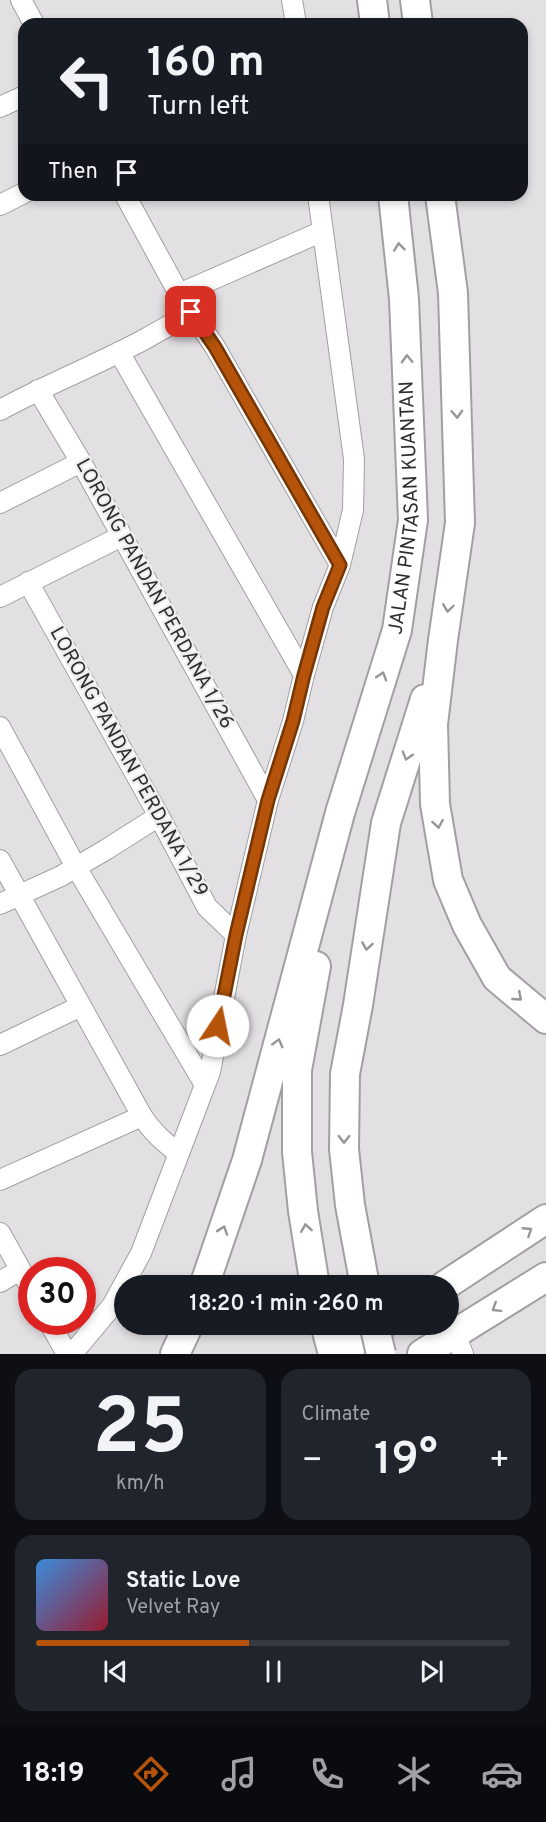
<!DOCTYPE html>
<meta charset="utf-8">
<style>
body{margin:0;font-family:Overpass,sans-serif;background:#20242c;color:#f1f3f6;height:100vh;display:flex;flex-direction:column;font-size:22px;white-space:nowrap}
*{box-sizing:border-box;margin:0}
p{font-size:20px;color:#9ea1a6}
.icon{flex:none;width:33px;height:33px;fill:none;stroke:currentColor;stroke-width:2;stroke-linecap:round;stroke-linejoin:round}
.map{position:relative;height:1354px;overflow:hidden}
.details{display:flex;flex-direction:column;gap:15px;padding:15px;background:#0d0f14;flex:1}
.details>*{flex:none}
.top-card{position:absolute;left:18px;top:18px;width:510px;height:183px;border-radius:18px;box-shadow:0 3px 9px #0003;background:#171b24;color:#f1f3f6;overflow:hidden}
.speed{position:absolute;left:18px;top:1257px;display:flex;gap:12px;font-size:30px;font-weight:700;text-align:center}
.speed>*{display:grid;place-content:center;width:78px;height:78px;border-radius:50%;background:#171b24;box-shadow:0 3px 9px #0003;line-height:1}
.speed .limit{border:9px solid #d22;background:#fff;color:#111}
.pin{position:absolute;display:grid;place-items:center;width:51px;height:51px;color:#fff;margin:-26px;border-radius:12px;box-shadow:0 3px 9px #0006}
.me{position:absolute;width:66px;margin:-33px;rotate:11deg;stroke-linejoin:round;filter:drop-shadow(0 0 4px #0008)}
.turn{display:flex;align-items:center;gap:21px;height:126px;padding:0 30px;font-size:27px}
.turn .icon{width:78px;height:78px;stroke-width:2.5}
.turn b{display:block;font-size:42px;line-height:51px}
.then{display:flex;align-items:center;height:57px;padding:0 30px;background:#0003;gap:12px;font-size:22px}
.big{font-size:45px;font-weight:600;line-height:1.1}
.details .tile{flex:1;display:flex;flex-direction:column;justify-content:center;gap:9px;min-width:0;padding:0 21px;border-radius:18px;background:#20242c}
.details .dial{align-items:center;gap:0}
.dial b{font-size:78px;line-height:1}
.song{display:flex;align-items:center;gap:18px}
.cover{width:72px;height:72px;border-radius:9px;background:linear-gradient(135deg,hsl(210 70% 55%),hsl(350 70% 35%))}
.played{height:6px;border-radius:3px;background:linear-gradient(90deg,#b45309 45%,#363941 45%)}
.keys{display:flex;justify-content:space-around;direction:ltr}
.heat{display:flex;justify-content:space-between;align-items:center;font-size:33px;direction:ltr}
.details .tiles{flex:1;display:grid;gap:15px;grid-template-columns:1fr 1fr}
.tile:last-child{grid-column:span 2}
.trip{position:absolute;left:114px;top:1275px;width:345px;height:60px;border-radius:30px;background:#171b24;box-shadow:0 3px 9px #0003;font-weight:600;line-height:60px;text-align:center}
.tab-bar{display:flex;height:96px;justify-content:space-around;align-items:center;background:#090b0e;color:#9ea1a6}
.tab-bar .icon{width:42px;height:42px}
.tab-bar .current{color:#b45309}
.tab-bar b{font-size:27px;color:#f1f3f6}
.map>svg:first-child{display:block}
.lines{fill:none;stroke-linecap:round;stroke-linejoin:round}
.minor-casing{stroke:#a29fa2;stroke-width:22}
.highway-casing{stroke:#a29fa2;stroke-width:32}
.minor{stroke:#fff;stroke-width:20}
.highway{stroke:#fff;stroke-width:28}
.highway-bridge-casing{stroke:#a29fa2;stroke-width:32;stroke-linecap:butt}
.highway-bridge{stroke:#fff;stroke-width:28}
.oneway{stroke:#979697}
.route-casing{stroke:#753606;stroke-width:15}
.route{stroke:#b45309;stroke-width:10}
.labels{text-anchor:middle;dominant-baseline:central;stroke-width:4.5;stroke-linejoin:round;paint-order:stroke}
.street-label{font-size:20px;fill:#2f2e2f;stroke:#f0edf0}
</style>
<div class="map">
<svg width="546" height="1354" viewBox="0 0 546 1354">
<rect width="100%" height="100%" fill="#e3e0e3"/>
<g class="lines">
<defs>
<path id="minor" d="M21 0 34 24
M292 0 296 24
M0 107 24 96
M125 195 179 294 215 347 340 565
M0 205 24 193
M179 294 323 231
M119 352 304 675
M38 390 81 462 268 800
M0 410C48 384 99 364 147 338 162 329 177 322 191 312
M0 503 81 462
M28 582 159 816 207 907 236 935
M0 597 122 536
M0 727 76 867 205 1085
M0 860 142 1116C152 1132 164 1142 178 1153
M0 904 61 876 107 849 159 816
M0 1045 81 1006
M0 1180 142 1116
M0 1233 32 1290
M0 1282 20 1270
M49 1322 67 1354
M455 1334 463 1354
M72 1354 112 1306 141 1253 210 1072 236 935 268 800 293 721 304 675 323 607 340 565 353 510 354 459 318 195"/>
<g id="highway">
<path d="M372 0 375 24"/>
<path d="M415 0 418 24"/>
<path d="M440 195 453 293 460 523 443 640 433 724 435 804 448 880 467 925 497 978 546 1019"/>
<path id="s1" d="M204 1286 247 1160 340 813 397 630 413 520 404 299 393 195"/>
<path d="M315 1286 303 1211 297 1152V1070L316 966"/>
<path d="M365 1286 350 1205 344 1149 345 1074 358 1005 386 823 425 699"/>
<path d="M444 1286 546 1219"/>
<path d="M325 1324 333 1354"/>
<path d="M175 1354 189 1324"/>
<path d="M338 1354 383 1324"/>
<path d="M422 1354 546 1277"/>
</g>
</defs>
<use href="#minor" class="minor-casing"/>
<use href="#highway" class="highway-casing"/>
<use href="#minor" class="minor"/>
<use href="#highway" class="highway"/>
<defs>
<path id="highway-bridge" d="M374 1324 381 1354"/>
</defs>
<use href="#highway-bridge" class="highway-bridge-casing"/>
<use href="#highway-bridge" class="highway-bridge"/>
</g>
<defs><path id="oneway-chevron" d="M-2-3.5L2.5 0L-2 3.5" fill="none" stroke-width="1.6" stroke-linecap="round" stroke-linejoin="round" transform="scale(1.5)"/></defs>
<g class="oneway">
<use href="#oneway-chevron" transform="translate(399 247) rotate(-96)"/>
<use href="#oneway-chevron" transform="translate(407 359) rotate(-92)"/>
<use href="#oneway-chevron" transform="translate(457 414) rotate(88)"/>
<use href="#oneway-chevron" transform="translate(448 608) rotate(98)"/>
<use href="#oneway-chevron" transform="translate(382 676) rotate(-73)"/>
<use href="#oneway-chevron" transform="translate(407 756) rotate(107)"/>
<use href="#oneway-chevron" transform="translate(438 824) rotate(80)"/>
<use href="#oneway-chevron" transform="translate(367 946) rotate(99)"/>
<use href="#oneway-chevron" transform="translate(518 997) rotate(41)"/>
<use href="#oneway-chevron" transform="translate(278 1043) rotate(-75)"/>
<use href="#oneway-chevron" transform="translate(344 1139) rotate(90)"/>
<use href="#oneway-chevron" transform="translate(306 1228) rotate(-99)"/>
<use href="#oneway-chevron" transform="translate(223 1230) rotate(-71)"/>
<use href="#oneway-chevron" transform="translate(528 1231) rotate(-33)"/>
<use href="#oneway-chevron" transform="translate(496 1308) rotate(148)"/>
</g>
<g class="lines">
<defs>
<path id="route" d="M191 312 215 347 340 565 323 607 304 675 293 721 268 800 236 935 218 1026"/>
</defs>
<use href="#route" class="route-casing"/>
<use href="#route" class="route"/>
</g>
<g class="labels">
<g class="street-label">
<text stroke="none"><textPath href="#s1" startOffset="807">JALAN PINTASAN KUANTAN</textPath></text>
<text transform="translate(154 594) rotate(61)">LORONG PANDAN PERDANA 1/26</text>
<text transform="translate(128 762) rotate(61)">LORONG PANDAN PERDANA 1/29</text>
</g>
</g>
</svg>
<div class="speed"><div class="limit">30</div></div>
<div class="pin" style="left:191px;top:312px;background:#d93025"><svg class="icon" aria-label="arrive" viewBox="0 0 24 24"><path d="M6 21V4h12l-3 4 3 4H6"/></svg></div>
<svg class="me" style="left:218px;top:1026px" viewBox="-20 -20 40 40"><circle r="19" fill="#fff"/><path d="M0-13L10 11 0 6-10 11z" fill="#b45309"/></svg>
<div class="trip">18:20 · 1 min · 260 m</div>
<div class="top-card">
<div class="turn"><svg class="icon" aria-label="left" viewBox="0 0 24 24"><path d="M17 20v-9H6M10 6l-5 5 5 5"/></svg><div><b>160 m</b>Turn left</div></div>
<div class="then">Then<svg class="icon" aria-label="arrive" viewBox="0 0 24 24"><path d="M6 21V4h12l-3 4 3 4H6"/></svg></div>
</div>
</div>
<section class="details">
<div class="tiles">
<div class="tile dial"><b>25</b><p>km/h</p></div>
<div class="tile"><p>Climate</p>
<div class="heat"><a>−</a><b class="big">19°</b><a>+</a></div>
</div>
<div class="tile">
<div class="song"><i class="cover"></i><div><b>Static Love</b><p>Velvet Ray</p></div></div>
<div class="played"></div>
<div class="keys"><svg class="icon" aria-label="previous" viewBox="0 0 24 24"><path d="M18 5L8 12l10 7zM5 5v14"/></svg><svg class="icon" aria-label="pause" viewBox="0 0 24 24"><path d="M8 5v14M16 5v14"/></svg><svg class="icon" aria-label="next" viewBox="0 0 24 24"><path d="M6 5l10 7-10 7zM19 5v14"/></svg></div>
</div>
</div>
</section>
<nav class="tab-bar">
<b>18:19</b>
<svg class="icon current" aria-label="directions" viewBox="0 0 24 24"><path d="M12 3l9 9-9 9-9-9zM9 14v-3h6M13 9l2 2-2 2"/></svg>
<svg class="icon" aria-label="music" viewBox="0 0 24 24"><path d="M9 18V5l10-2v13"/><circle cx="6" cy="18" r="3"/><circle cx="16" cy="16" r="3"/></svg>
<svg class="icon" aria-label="phone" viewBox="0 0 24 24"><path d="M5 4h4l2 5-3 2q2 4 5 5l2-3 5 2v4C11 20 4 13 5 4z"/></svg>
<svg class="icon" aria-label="climate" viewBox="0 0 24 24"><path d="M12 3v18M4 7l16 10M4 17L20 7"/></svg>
<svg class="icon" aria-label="car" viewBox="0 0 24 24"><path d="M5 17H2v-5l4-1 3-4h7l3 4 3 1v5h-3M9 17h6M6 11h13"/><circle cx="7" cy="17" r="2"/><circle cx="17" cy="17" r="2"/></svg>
</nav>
